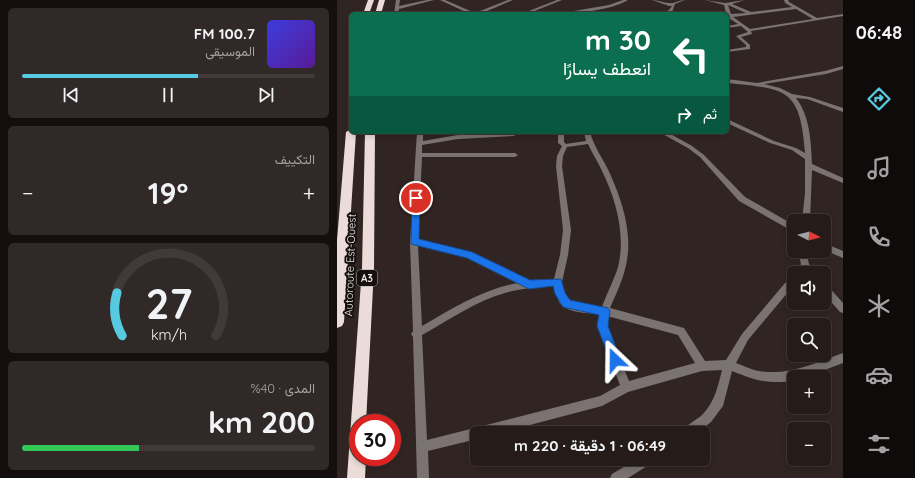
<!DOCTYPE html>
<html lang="ar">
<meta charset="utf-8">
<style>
body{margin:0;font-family:Quicksand,Vazirmatn,sans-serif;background:#312927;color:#f1f3f6;direction:rtl;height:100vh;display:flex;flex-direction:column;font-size:15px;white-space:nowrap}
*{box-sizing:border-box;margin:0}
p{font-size:13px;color:#a3a1a2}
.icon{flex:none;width:22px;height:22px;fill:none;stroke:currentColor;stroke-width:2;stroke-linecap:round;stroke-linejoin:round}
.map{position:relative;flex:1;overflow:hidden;direction:ltr}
.drawer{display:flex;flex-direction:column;gap:8px;padding:8px;background:#140f0e;width:337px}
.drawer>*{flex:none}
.top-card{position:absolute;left:12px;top:12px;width:380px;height:122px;border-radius:6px;box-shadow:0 2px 6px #0003,0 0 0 1px #423a39;direction:rtl;background:#0b6e4f;color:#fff;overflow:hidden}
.needle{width:26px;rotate:96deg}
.buttons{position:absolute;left:450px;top:214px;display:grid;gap:8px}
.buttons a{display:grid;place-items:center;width:44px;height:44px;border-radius:6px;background:#251c1a;box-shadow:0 2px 6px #0003,0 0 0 1px #423a39;font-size:20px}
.speed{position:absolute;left:12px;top:414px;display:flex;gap:8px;font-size:20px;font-weight:700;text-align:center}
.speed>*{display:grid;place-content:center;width:52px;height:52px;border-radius:50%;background:#251c1a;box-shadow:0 2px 6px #0003,0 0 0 1px #423a39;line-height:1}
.speed .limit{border:6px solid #d22;background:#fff;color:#111}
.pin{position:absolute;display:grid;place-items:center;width:34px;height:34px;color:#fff;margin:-17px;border:2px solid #fff;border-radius:50%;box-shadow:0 1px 4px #0007}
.me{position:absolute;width:44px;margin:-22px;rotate:337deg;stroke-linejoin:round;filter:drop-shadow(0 0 3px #0008)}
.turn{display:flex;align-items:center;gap:14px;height:84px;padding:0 12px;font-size:18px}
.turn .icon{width:52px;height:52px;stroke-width:2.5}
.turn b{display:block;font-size:28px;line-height:34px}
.then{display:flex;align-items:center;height:38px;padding:0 12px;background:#0003;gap:8px;font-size:15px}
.big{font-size:30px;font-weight:700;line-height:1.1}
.drawer .widget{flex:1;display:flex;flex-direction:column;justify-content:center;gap:6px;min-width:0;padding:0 14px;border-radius:6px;background:#312927}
.drawer .dial{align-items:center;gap:0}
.dial svg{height:104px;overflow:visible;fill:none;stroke:#423a39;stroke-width:7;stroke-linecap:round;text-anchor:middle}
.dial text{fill:#f1f3f6;stroke:none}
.song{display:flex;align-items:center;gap:12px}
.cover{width:48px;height:48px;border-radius:6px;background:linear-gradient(135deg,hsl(240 70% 55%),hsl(270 70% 35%))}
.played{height:4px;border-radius:2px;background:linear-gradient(90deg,#55cae0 60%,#423a39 60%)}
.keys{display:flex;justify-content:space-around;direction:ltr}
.heat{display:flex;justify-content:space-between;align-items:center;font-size:22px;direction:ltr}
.charge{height:6px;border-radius:3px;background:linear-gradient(90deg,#34c759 40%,#423a39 0)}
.trip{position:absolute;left:133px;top:426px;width:240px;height:40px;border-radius:6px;background:#251c1a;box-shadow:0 2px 6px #0003,0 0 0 1px #423a39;font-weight:700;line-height:40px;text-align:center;direction:rtl}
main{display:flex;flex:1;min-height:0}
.tab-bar{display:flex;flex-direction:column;width:72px;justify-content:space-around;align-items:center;background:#0f0b0a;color:#a3a1a2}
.tab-bar .icon{width:28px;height:28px}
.tab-bar .selected{color:#55cae0}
.tab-bar b{font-size:18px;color:#f1f3f6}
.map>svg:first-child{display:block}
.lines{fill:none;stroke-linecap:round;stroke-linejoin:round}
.street{fill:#7a7372;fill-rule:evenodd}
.highway{fill:#ecdcd9;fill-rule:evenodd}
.route{fill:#1a73e8;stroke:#114b97}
.labels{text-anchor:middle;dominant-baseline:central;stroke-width:4;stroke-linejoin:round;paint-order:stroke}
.shield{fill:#15100f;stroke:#b0a9a7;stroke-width:1}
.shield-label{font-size:10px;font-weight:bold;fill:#f2eae8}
.street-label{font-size:11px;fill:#f2eae8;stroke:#15100f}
</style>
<main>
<nav class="tab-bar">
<b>06:48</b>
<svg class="icon selected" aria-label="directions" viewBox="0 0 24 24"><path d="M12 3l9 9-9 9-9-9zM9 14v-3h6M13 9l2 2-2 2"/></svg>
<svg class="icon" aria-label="music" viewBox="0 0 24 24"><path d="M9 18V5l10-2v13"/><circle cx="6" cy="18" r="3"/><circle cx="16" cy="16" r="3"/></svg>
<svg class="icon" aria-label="phone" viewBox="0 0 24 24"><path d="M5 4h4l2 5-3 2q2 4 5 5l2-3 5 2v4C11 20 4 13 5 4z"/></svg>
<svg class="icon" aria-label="climate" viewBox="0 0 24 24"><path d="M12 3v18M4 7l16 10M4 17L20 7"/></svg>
<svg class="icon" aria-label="car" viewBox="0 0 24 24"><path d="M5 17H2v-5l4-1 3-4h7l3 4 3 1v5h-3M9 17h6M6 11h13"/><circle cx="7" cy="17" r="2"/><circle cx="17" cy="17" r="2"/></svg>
<svg class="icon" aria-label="filters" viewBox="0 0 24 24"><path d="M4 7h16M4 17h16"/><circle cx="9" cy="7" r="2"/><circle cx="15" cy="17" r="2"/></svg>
</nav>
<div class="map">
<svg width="506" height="478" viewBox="0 0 506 478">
<rect width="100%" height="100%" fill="#312523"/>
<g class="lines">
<path class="street" d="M59 0H63L62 6 90 0H97L62 9 61 14H57Z
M103 0H108L138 13 171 0H176L143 14H133Z
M220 0H225L190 14H184Z
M286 0H291C275 10 238 14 219 14L272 5Z
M315 0C321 0 326 3 332 3 337 4 342 0 348 0L338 4 335 12 329 14H323L332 10 335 6H332Z
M368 0 388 3 408 0 395 4 414 12 455 7 448 3 447 0H451L452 2 480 18 506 14V16L414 31 415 34 404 37 413 45V49L390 52V50L409 47V45L399 36 411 32 404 26 390 28V26L401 24 390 17 387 5ZM391 5 409 13 394 14ZM459 9 476 19 413 29 396 17Z
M506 66V69L489 74 427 84 443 88 455 94 473 97 506 108V112L470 99 459 98C473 116 474 142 475 164L506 178V183L475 170 473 221H465L468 193V159L455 150 433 143 390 123V119L437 141 459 148 468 153C463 88 450 89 390 83V79L420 83 488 71Z
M80 132H86V141L121 135 175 133 178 135 177 136 121 139 85 145V153H178L181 155 178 157H85L81 240 135 253 194 281 217 279 223 255 226 230 219 166 220 156 225 146 221 143V132H227V142L229 144 249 141 247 132H253C257 148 268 161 274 176 286 203 296 236 289 265 286 280 279 294 273 308L347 328 368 361 389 360 405 334 454 276 457 275V285L411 340 399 363C406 365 414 370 422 371 452 376 478 363 506 353V363L469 377H457V381C430 384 420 381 395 371L386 406 374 422 360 433H345C349 424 360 420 366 414 378 401 381 386 385 370L365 371 291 392 265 406 162 433H140V439L91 451 92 478H80L76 337 74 334 76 331 73 242ZM251 144C255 153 261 162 265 171 279 199 289 236 281 267 277 280 270 293 265 307L233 301 230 298 225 282 231 255 234 230 225 166 226 156 230 147ZM81 246 130 258 181 283C146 289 115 309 85 326ZM218 286C219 291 220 297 222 302 229 313 250 313 262 314L260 326 283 385 263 396 90 440 85 335C112 320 139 301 168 293 184 288 201 288 218 286ZM270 316 341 335 358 363 292 381 270 326Z
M322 132H330L355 146 367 155 408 197 457 225V232L402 201 363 157 351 148Z
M487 243 506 251V258L487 250Z
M461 251H469L472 264 478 273H469L468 271 467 273H458L464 264Z
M487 284 490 285 506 303V313L503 312 487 294Z
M300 459H317L315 463 291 478H273L275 474Z"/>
<path class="highway" d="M31 0H37L32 14H26Z
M42 0H48L44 14H38Z
M14 129V132H19L7 322 5 326 0 328V240L9 132Z
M28 132H38L37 268 29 423H21V457H29L28 478H10L25 268Z"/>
</g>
<path class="route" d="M79 195 83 198 82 239 135 252 193 280 224 279 228 293 233 300 271 308 273 311 271 326 284 360 282 364 278 365 274 364 273 360 260 326 262 315 226 307 218 294 216 286 192 289 130 258 74 244 75 198Z"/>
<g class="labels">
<rect class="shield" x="20" y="270" width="20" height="16" rx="3"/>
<g class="shield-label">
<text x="30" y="278">A3</text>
</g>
<g class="street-label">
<text transform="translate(13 265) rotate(-88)">Autoroute Est-Ouest</text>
</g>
</g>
</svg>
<div class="buttons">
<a><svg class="needle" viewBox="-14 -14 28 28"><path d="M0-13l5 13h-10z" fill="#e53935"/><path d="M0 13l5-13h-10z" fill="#a3a1a2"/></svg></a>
<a><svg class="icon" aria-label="sound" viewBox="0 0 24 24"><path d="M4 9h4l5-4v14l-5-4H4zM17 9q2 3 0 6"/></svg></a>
<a><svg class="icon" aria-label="search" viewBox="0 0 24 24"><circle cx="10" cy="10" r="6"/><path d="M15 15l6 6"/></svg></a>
<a>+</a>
<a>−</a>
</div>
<div class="speed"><div class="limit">30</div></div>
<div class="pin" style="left:79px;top:198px;background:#d93025"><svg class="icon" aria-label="arrive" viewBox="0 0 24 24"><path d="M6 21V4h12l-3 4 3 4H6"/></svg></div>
<svg class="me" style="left:278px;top:360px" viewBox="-20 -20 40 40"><path d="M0-17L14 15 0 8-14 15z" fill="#1a73e8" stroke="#fff" stroke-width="4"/></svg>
<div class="trip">06:49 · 1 دقيقة · 220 m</div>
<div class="top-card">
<div class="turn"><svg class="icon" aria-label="left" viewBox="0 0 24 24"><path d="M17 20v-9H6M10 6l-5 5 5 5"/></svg><div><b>30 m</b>انعطف يسارًا</div></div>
<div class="then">ثم<svg class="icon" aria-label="right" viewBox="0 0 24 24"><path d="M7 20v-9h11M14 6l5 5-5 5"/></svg></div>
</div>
</div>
<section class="drawer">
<div class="widget">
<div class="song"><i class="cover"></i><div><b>100.7 FM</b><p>الموسيقى</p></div></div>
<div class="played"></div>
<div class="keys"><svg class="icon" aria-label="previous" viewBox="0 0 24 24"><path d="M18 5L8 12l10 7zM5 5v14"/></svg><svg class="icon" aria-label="pause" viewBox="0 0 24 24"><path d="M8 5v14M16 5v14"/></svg><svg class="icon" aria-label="next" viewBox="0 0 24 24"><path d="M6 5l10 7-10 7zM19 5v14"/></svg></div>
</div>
<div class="widget"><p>التكييف</p>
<div class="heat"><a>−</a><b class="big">19°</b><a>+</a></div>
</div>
<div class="widget dial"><svg viewBox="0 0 100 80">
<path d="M14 69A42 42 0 1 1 86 69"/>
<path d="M14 69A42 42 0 0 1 10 36" stroke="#55cae0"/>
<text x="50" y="56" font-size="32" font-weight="700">27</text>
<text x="50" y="72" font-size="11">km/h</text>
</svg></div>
<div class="widget"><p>المدى · 40%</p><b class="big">200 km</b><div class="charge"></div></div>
</section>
</main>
